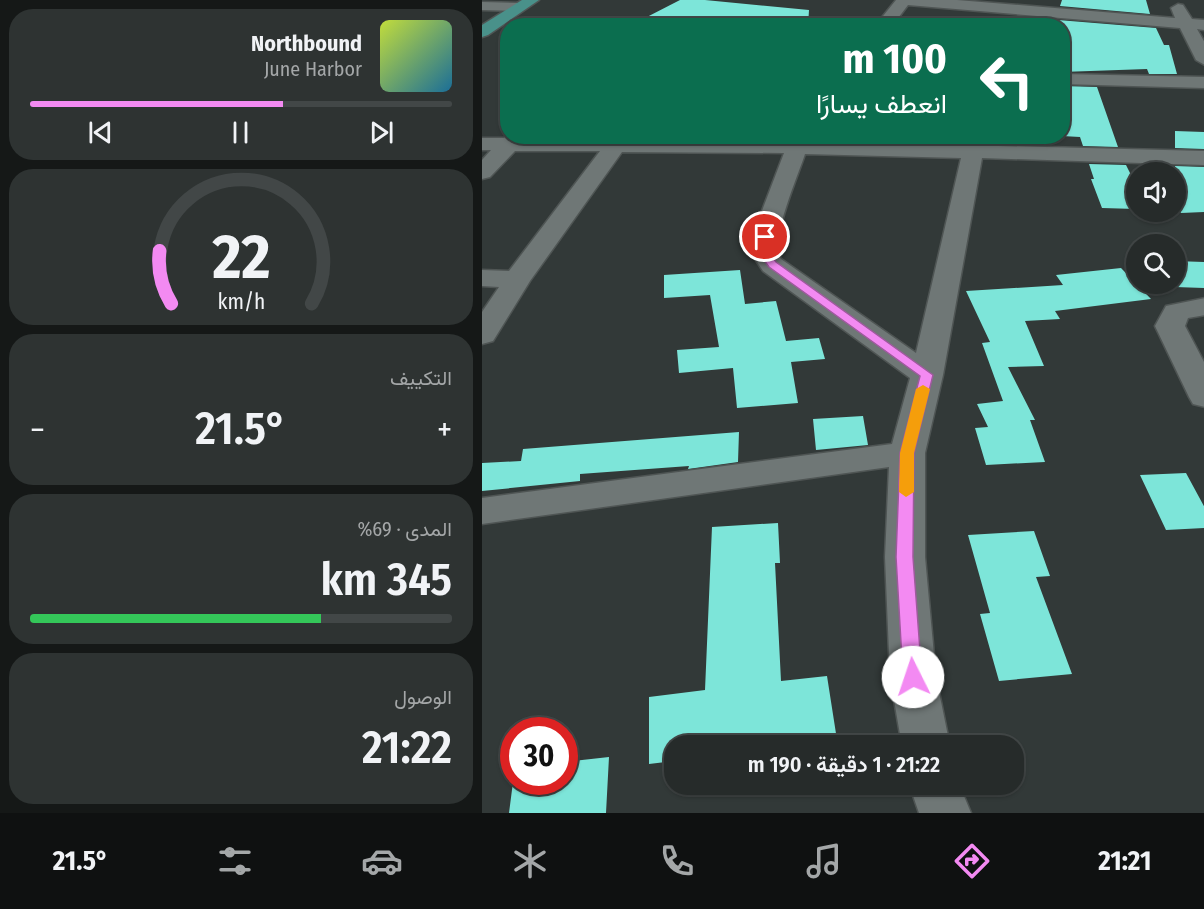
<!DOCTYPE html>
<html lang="ar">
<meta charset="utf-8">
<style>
body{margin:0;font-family:"Fira Sans Condensed",Vazirmatn,sans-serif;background:#2e3332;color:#f1f3f6;direction:rtl;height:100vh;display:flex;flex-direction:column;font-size:22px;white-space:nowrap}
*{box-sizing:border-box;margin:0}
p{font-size:20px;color:#a4a7a8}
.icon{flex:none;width:33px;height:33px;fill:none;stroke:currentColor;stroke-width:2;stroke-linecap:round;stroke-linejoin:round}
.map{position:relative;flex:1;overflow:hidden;direction:ltr}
.sheet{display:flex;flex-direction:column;gap:9px;padding:9px;background:#151817;width:482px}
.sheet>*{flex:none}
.banner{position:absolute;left:18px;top:18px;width:570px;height:126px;border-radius:24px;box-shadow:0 2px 4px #0004,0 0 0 2px #424747;direction:rtl;background:#0b6e4f;color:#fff;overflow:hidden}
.buttons{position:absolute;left:644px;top:162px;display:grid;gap:12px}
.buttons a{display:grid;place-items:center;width:60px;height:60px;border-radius:50%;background:#262b2a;box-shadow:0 2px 4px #0004,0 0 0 2px #424747;font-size:30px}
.speed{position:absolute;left:18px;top:717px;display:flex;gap:12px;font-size:30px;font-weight:700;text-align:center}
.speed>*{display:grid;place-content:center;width:78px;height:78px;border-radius:50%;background:#262b2a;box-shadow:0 2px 4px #0004,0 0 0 2px #424747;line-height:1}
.speed .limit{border:9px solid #d22;background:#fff;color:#111}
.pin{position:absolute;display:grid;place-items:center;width:51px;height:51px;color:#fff;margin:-26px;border:3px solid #fff;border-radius:50%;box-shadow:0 2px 6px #0007}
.me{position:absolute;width:66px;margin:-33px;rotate:356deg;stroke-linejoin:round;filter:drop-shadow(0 0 4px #0008)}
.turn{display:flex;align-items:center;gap:21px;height:126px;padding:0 24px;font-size:27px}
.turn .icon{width:78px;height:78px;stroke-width:2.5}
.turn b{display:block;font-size:42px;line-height:51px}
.big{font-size:45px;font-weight:600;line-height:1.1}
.sheet .widget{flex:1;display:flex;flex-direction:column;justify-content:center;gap:9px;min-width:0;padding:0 21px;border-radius:24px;background:#2e3332}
.sheet .dial{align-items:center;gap:0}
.dial svg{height:156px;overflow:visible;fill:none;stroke:#424747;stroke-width:7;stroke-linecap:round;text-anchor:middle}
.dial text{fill:#f1f3f6;stroke:none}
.song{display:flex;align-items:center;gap:18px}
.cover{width:72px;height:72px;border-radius:9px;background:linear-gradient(135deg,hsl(70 70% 55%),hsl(200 70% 35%))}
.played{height:6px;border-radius:3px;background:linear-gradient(90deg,#f38af2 60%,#424747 60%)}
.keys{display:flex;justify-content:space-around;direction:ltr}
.heat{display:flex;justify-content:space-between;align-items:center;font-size:33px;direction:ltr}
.charge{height:9px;border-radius:4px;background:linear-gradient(90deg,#34c759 69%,#424747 0)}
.trip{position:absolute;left:182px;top:735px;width:360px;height:60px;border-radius:24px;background:#262b2a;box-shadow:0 2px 4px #0004,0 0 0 2px #424747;font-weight:600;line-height:60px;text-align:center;direction:rtl}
.dock{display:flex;height:96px;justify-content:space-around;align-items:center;background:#0f1111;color:#a4a7a8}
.dock .icon{width:42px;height:42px}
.dock .active{color:#f38af2}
.dock b{font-size:27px;color:#f1f3f6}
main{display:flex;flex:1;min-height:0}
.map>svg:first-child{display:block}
.building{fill:#7de5d9}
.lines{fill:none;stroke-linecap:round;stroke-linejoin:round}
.minor-casing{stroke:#4f5554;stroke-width:3}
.major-casing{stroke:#4f5554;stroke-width:3}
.minor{fill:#6f7776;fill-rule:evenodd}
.major{fill:#49918a;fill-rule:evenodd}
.route{fill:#f38af2;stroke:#9e5a9d;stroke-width:1.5}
.slow{fill:#f59e0b}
</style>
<main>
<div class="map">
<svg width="723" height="813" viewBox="0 0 723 813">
<rect width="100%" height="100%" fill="#323938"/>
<path class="building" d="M198 0H223L327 10 326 26H225L161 19Z
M580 0H664L668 14 578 6Z
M576 20 674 28 682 45H687L695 74H667L665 69 580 72V26H576Z
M580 86 615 87 636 147 601 146 598 137 580 136Z
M693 131 723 132V149L693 148Z
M607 164 644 165 654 185V209L620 208 609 179H612Z
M693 166 723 167V212L699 213 693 204Z
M693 261 723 262V288L693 287Z
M639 268 669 299 573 311 578 319 543 321 562 366 526 367 553 420H548L563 462 504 465 493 428 506 427 495 404 521 401 500 343 508 342 484 291 581 285 574 275Z
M258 270 263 304 294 301 304 341 337 338 343 359 309 362 316 403 255 408 251 368 197 373 195 350 237 347 228 295 182 298V275Z
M381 416 386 445 334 450 331 419Z
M257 432 256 462 206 469 207 466 98 474V481L0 491V463L39 461 41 449Z
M704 473 723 508V528L684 530 658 475Z
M296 523 298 563H293L299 681 345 676 355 740 311 746H192V761L167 764V697L223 690 230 527Z
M552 531 568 576 554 577 590 674 517 681 498 614 508 613 486 535Z
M127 757 124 813H27L31 782H82V762Z"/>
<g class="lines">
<defs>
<path id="minor" d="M414 0H475L693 18 689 8 696 4 701 5 710 19 723 20V30L715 29 723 43V65L714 60 698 28 426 5 410 26H393Z
M0 2 37 3 44 7 37 11 0 10Z
M580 74 723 77V88L580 84Z
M26 135V136H46L45 138 315 141 723 151V165L500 158 461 375 443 453V557L454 677 468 746H420L408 677 403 557 407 467 0 524V498L410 444 428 378 281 271 269 253 270 237 302 153 140 152 48 281 11 341 0 344V312L17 287 0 286V270L27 271 118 151H33L8 177 0 179V160L9 150H0V138H22ZM323 154 479 158 434 353 299 259C287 241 316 176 323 154Z
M723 298V315L706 318 703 326 723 364V407L711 404 707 397 673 326 684 306Z
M427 784H477L489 813H437Z"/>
<path id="major" d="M40 0H57L6 35 0 37V25Z"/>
</defs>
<use href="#minor" class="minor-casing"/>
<use href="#major" class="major-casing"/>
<use href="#minor" class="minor"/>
<use href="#major" class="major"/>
</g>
<path class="route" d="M283 234 288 237V253L294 262 451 375 432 453 431 557 440 677 437 682 431 684 424 682 421 677 414 557 418 453 438 376 287 267 277 253 278 237Z"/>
<path class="slow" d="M441 385 448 389 432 453V492L424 497 417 492 418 453 434 389Z"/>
</svg>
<div class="buttons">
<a><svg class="icon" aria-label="sound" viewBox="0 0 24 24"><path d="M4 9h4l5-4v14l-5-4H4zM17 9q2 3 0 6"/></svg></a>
<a><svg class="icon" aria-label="search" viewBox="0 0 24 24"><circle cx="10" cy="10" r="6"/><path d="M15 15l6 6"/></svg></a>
</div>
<div class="speed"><div class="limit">30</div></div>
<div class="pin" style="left:283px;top:237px;background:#d93025"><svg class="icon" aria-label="arrive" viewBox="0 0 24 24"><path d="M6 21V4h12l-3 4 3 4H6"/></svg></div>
<svg class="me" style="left:431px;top:677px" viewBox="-20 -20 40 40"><circle r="19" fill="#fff"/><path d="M0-13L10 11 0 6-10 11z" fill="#f38af2"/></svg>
<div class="trip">21:22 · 1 دقيقة · 190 m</div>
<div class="banner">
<div class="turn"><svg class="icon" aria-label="left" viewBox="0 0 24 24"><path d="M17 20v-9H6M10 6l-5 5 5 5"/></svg><div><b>100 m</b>انعطف يسارًا</div></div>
</div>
</div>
<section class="sheet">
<div class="widget">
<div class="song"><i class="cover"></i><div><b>Northbound</b><p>June Harbor</p></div></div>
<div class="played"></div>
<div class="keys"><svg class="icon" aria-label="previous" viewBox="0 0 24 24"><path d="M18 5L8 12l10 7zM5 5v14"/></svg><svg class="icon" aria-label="pause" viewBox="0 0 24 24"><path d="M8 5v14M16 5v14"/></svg><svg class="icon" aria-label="next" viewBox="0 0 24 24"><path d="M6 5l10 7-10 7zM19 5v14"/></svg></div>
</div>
<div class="widget dial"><svg viewBox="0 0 100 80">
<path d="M14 69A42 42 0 1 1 86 69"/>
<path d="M14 69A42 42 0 0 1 8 42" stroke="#f38af2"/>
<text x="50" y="56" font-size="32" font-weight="700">22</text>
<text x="50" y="72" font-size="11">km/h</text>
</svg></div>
<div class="widget"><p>التكييف</p>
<div class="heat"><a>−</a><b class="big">21.5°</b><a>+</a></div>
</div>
<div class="widget"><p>المدى · 69%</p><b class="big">345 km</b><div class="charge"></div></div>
<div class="widget"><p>الوصول</p><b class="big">21:22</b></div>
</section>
</main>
<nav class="dock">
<b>21:21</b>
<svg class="icon active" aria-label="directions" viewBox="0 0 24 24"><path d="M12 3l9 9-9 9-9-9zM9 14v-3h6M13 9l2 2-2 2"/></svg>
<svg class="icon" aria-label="music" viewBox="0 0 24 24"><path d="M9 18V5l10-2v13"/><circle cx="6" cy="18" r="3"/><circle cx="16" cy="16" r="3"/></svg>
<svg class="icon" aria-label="phone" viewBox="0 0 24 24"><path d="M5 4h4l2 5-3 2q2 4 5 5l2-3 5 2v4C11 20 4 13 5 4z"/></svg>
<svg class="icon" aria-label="climate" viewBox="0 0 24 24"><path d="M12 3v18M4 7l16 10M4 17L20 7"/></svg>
<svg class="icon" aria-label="car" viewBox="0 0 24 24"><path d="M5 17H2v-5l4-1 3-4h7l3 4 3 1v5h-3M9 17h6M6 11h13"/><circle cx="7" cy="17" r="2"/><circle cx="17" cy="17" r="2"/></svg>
<svg class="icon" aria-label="filters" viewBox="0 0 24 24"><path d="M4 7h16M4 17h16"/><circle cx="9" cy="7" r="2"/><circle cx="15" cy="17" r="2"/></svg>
<b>21.5°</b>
</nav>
